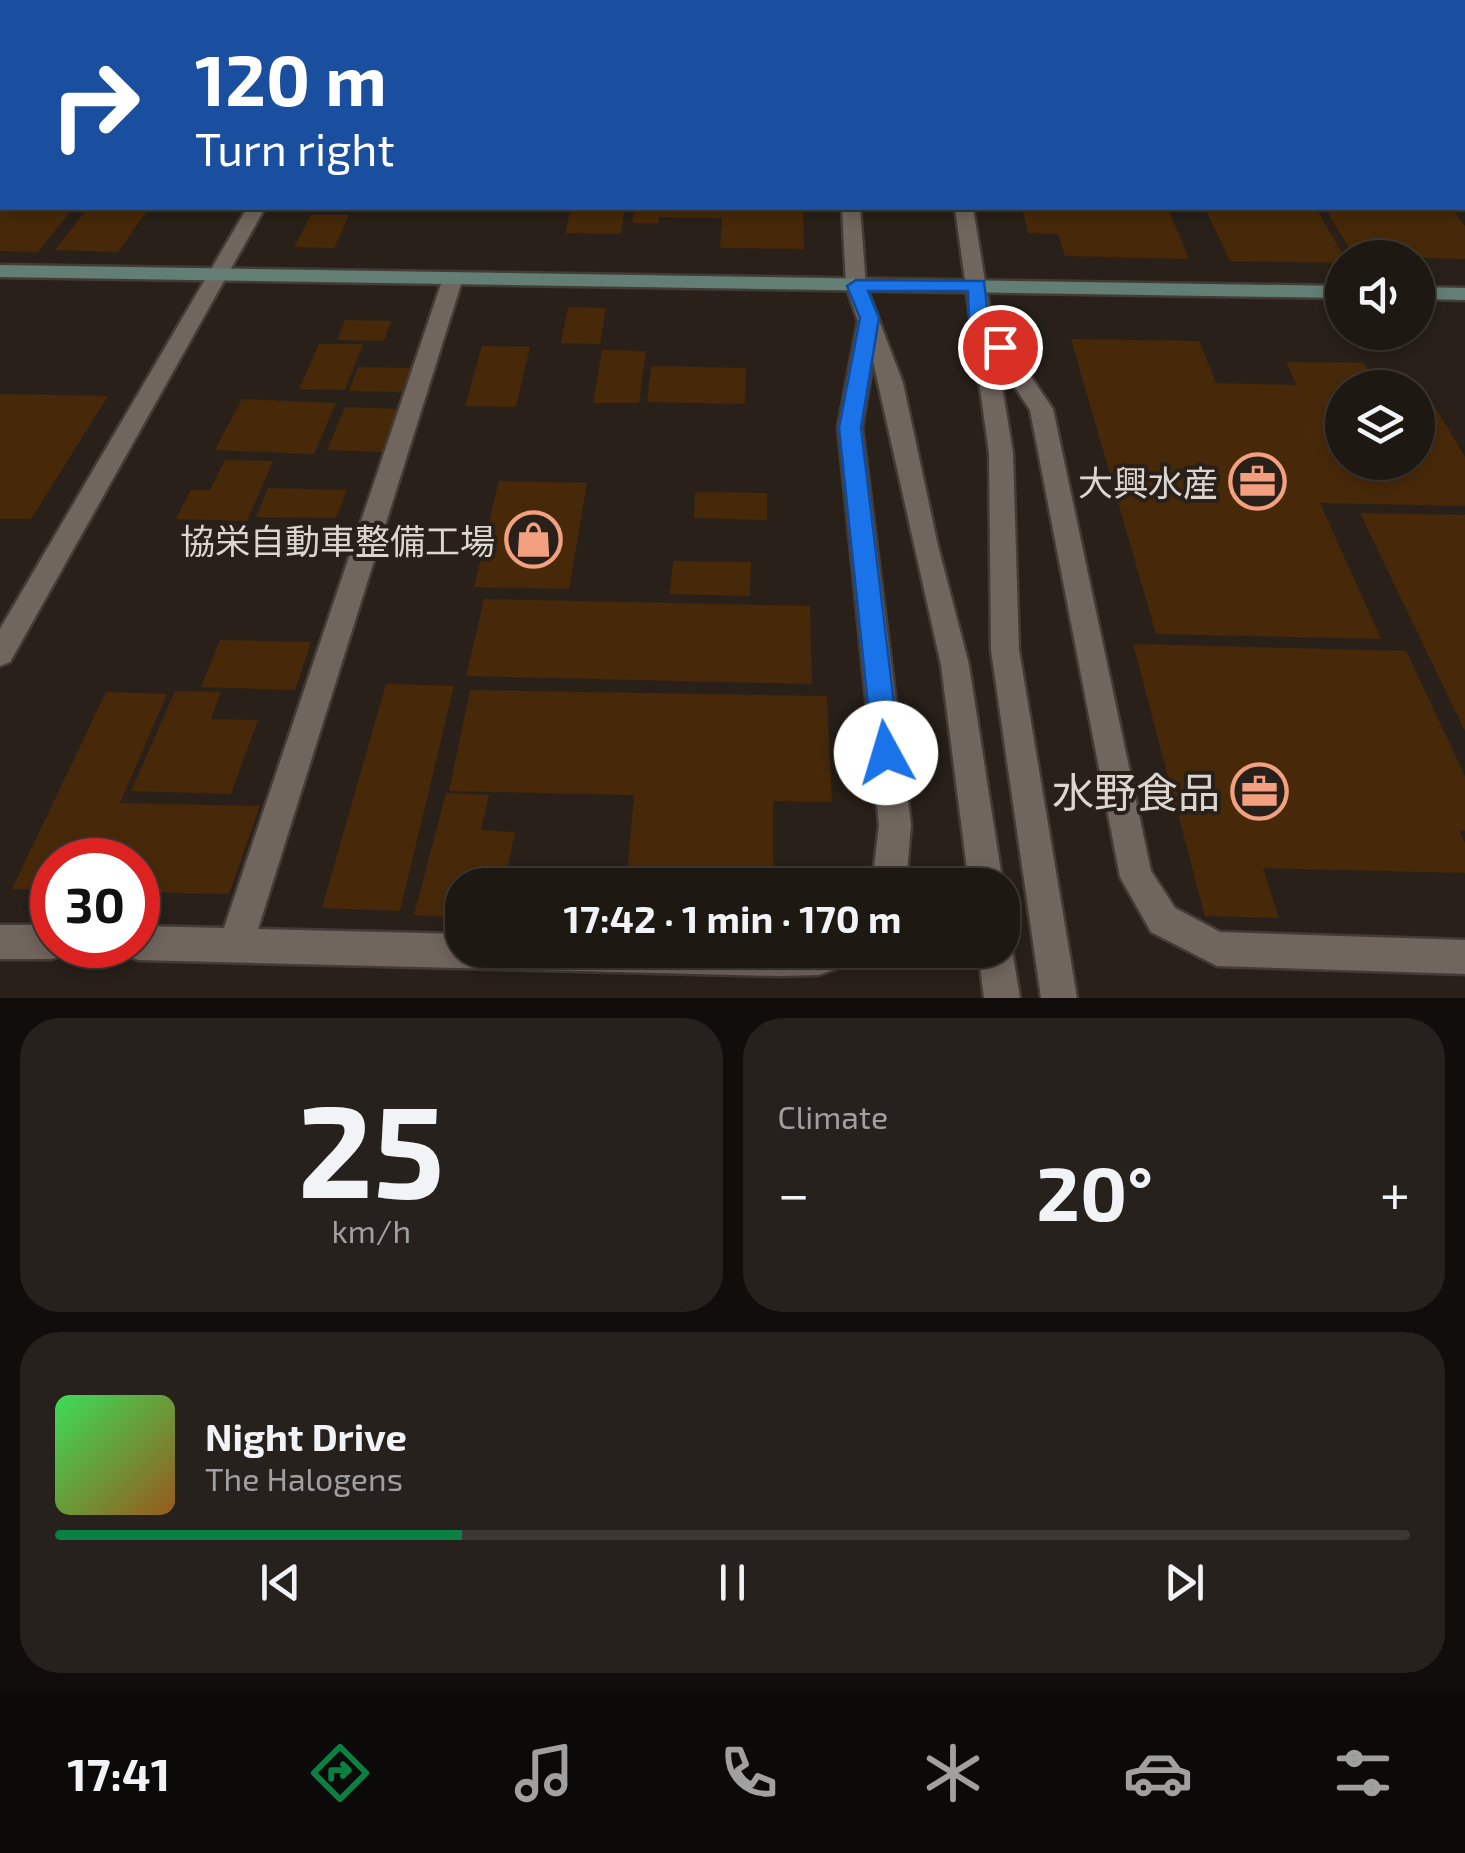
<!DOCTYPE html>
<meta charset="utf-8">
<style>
body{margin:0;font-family:"Exo 2","Noto Sans JP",sans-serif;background:#26211c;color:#f1f3f6;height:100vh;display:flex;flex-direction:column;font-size:38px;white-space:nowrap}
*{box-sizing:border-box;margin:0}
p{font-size:32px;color:#a1a0a0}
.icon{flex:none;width:55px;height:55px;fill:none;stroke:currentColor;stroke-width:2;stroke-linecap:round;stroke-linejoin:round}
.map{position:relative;height:998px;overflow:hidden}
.sheet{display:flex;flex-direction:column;gap:20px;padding:20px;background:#100d0a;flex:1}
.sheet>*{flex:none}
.guide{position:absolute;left:0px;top:0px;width:1465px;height:210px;box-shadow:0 5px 15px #0003,0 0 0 2px #3c3733;background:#1a4fa0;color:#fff;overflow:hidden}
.controls{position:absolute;left:1325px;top:240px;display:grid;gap:20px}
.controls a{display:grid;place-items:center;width:110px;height:110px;border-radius:50%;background:#1e1813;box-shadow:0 5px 15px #0003,0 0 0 2px #3c3733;font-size:50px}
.speed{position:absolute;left:30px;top:838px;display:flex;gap:20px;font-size:50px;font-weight:700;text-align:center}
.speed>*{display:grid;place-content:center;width:130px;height:130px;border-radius:50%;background:#1e1813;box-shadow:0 5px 15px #0003,0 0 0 2px #3c3733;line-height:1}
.speed .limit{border:15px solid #d22;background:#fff;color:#111}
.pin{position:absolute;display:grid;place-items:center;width:85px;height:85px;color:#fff;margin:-42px;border:5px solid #fff;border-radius:50%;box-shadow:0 2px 10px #0007}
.me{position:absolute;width:110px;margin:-55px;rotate:354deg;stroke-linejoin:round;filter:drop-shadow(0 0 8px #0008)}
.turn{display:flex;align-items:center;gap:35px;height:210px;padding:0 30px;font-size:45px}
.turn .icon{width:130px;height:130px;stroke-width:2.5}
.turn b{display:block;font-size:70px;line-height:85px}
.big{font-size:75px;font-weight:700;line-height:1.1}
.sheet .card{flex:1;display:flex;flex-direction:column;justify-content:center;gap:15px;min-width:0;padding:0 35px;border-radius:40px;background:#26211c}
.sheet .dial{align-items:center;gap:0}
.dial b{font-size:130px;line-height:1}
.song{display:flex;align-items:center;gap:30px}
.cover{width:120px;height:120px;border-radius:15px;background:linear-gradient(135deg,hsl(130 70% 55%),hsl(30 70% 35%))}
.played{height:10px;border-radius:5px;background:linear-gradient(90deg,#0b8043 30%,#3c3733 30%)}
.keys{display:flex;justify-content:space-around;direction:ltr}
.heat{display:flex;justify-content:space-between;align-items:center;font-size:55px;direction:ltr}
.sheet .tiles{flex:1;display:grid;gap:20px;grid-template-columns:1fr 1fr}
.card:last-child{grid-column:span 2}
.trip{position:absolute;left:445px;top:868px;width:575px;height:100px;border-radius:40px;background:#1e1813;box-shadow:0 5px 15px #0003,0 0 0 2px #3c3733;font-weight:700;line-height:100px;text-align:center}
.tabs{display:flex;height:160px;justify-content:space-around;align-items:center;background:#0c0a08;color:#a1a0a0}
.tabs .icon{width:70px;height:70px}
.tabs .active{color:#0b8043}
.tabs b{font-size:45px;color:#f1f3f6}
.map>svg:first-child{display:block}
.building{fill:#472909}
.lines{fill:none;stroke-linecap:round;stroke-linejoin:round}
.street-casing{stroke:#423b36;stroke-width:5}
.secondary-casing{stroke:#423b36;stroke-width:5}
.street{fill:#70665e;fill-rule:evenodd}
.secondary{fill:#637e75;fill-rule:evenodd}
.route{fill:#1a73e8;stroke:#114b97;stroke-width:2.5}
.labels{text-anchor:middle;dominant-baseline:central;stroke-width:8;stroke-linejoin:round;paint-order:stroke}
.poi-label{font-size:35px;fill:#dcd6d1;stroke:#282019;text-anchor:end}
.near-poi-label{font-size:42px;fill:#dcd6d1;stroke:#282019;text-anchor:end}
</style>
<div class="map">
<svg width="1465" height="998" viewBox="0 0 1465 998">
<rect width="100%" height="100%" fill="#282019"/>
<path class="building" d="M0 208H73L38 252 0 251Z
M88 208H149L118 252 55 250Z
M571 208H625L621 234 565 233Z
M635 208H803L804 249 720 248 722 218 659 217 658 224 632 223Z
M1022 208H1168L1189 259 1065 256 1058 234 1028 233Z
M1205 208H1316L1345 258 1342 263 1230 261Z
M1325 208H1452L1465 226V259L1354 256Z
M311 215H349L334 248 294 247Z
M568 307 606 308 600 344 561 343Z
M345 320 391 321 384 341 337 340Z
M1071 339 1199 341 1216 383 1297 385 1286 362 1364 363 1376 384H1389V388H1342V462H1418V385H1422L1465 457V506L1320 503 1381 639 1156 634Z
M319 344H363L345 390 299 389Z
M482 346 530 347 516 407 465 406Z
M602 350 646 351 639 403H593Z
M651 366 746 368 745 404 647 402Z
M358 367 411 368 402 392 349 391Z
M0 394 108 396 31 519H0Z
M242 399 336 403 314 454 215 450Z
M345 407 398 409 383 452 327 450Z
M225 460 273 461 247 521 176 519 191 490H210Z
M499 481 587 483 569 589 474 587Z
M268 488 347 490 336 518 256 517Z
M695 492 767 493V520L694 518Z
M1360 513 1465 515V731L1448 696Z
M673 561 751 562 750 596 670 594Z
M484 599 810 606 812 684 466 676Z
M220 640 311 642 295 690 201 687Z
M1133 644 1406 651 1465 776V831L1459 830 1465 843V873L1263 868 1279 918 1205 916Z
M386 684 454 686 400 911 322 908Z
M470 690 827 696 832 802 773 801V885H626L634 795 449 791Z
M175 691 221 692 211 719 258 720 231 794 131 791Z
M106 692 167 694 120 803 260 806 229 894 138 892V860H52V890L12 889Z
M446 793 489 795 481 830 515 832 504 885H462V918L414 915Z"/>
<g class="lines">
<defs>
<path id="street" d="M828 0H842V2H828Z
M923 0H937V2H923Z
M247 208H265L10 662 0 666V629Z
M842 208H860L866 286 903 383 938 546 969 665 1003 885H969L941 665 873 361 862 427 911 825 906 885H872L879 825 838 427 858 321 846 286Z
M955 208H973L991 318 1053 409 1151 871 1175 908 1220 932 1465 940V974L1217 966 1151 932 1120 877 1030 410 998 362 1013 453 1019 650 1077 998H1041L991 650 989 453Z
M453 272 463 278 258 929 462 934V950H859L854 962 819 975 779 976 138 960 126 955 122 945H138V926L224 928 443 278Z
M0 925H52V945H68L64 954 52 959H0Z
M1002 936 1012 950 1020 998H984L978 950H1002Z"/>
<path id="secondary" d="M0 265 1342 286V298L0 277Z
M1418 287 1465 288V300L1418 299Z"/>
</defs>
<use href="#street" class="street-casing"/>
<use href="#secondary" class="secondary-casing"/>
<use href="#street" class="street"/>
<use href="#secondary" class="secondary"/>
</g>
<path class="route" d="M856 280 984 281 988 316 1009 347 1007 352H992L969 316 968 291H868L879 318 861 428 900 753 896 762 886 765 877 762 873 753 839 428 860 318 847 286Z"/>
<defs>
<symbol id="office-ring" viewBox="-11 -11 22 22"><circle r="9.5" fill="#282019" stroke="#f2a07f" stroke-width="1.5"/><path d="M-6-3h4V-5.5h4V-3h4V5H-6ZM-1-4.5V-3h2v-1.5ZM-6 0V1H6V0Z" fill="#f2a07f"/></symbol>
<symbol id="shop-ring" viewBox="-11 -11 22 22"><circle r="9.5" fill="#282019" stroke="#f2a07f" stroke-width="1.5"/><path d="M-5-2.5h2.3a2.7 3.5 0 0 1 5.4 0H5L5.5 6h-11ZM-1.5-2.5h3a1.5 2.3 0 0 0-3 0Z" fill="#f2a07f"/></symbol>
</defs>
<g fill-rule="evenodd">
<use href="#office-ring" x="1226" y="450" width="63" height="63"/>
<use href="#shop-ring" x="502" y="508" width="63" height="63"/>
<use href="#office-ring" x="1228" y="760" width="63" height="63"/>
</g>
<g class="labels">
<g class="poi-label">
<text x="1218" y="482">大興水産</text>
<text x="495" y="540">協栄自動車整備工場</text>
</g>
<g class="near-poi-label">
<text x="1220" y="791">水野食品</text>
</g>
</g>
</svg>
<div class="controls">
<a><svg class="icon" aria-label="sound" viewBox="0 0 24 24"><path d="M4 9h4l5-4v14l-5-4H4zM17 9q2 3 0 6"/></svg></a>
<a><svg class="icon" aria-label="layers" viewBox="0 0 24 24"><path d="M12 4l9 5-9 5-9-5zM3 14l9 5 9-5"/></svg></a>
</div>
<div class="speed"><div class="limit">30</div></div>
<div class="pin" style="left:1000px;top:347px;background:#d93025"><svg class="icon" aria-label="arrive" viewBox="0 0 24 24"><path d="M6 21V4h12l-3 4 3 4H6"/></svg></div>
<svg class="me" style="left:886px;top:753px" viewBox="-20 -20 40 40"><circle r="19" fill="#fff"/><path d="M0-13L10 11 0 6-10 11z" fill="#1a73e8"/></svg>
<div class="trip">17:42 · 1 min · 170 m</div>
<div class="guide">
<div class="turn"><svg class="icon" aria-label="right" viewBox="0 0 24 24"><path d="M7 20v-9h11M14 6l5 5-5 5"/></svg><div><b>120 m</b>Turn right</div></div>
</div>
</div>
<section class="sheet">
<div class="tiles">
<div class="card dial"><b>25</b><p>km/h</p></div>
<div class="card"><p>Climate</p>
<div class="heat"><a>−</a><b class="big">20°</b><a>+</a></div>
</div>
<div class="card">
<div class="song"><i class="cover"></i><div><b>Night Drive</b><p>The Halogens</p></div></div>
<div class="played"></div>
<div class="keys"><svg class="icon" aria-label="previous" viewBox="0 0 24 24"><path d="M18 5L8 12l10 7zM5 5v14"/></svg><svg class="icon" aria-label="pause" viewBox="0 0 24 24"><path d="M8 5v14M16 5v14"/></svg><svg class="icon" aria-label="next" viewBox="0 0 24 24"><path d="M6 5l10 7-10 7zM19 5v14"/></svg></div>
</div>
</div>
</section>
<nav class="tabs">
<b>17:41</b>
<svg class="icon active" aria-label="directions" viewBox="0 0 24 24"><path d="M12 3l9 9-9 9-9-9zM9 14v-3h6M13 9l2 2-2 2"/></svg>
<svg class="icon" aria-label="music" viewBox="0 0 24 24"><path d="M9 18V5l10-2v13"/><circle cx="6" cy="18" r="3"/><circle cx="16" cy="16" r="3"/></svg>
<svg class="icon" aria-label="phone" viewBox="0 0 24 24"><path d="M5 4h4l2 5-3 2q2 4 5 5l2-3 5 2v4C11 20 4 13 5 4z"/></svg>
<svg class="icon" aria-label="climate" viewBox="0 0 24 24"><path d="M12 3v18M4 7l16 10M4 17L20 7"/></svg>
<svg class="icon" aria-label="car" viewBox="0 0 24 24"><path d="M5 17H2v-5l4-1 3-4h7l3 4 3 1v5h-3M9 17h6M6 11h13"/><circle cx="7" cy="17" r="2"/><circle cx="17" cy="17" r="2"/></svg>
<svg class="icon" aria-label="filters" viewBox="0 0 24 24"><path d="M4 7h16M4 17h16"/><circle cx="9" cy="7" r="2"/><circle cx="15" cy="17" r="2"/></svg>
</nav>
